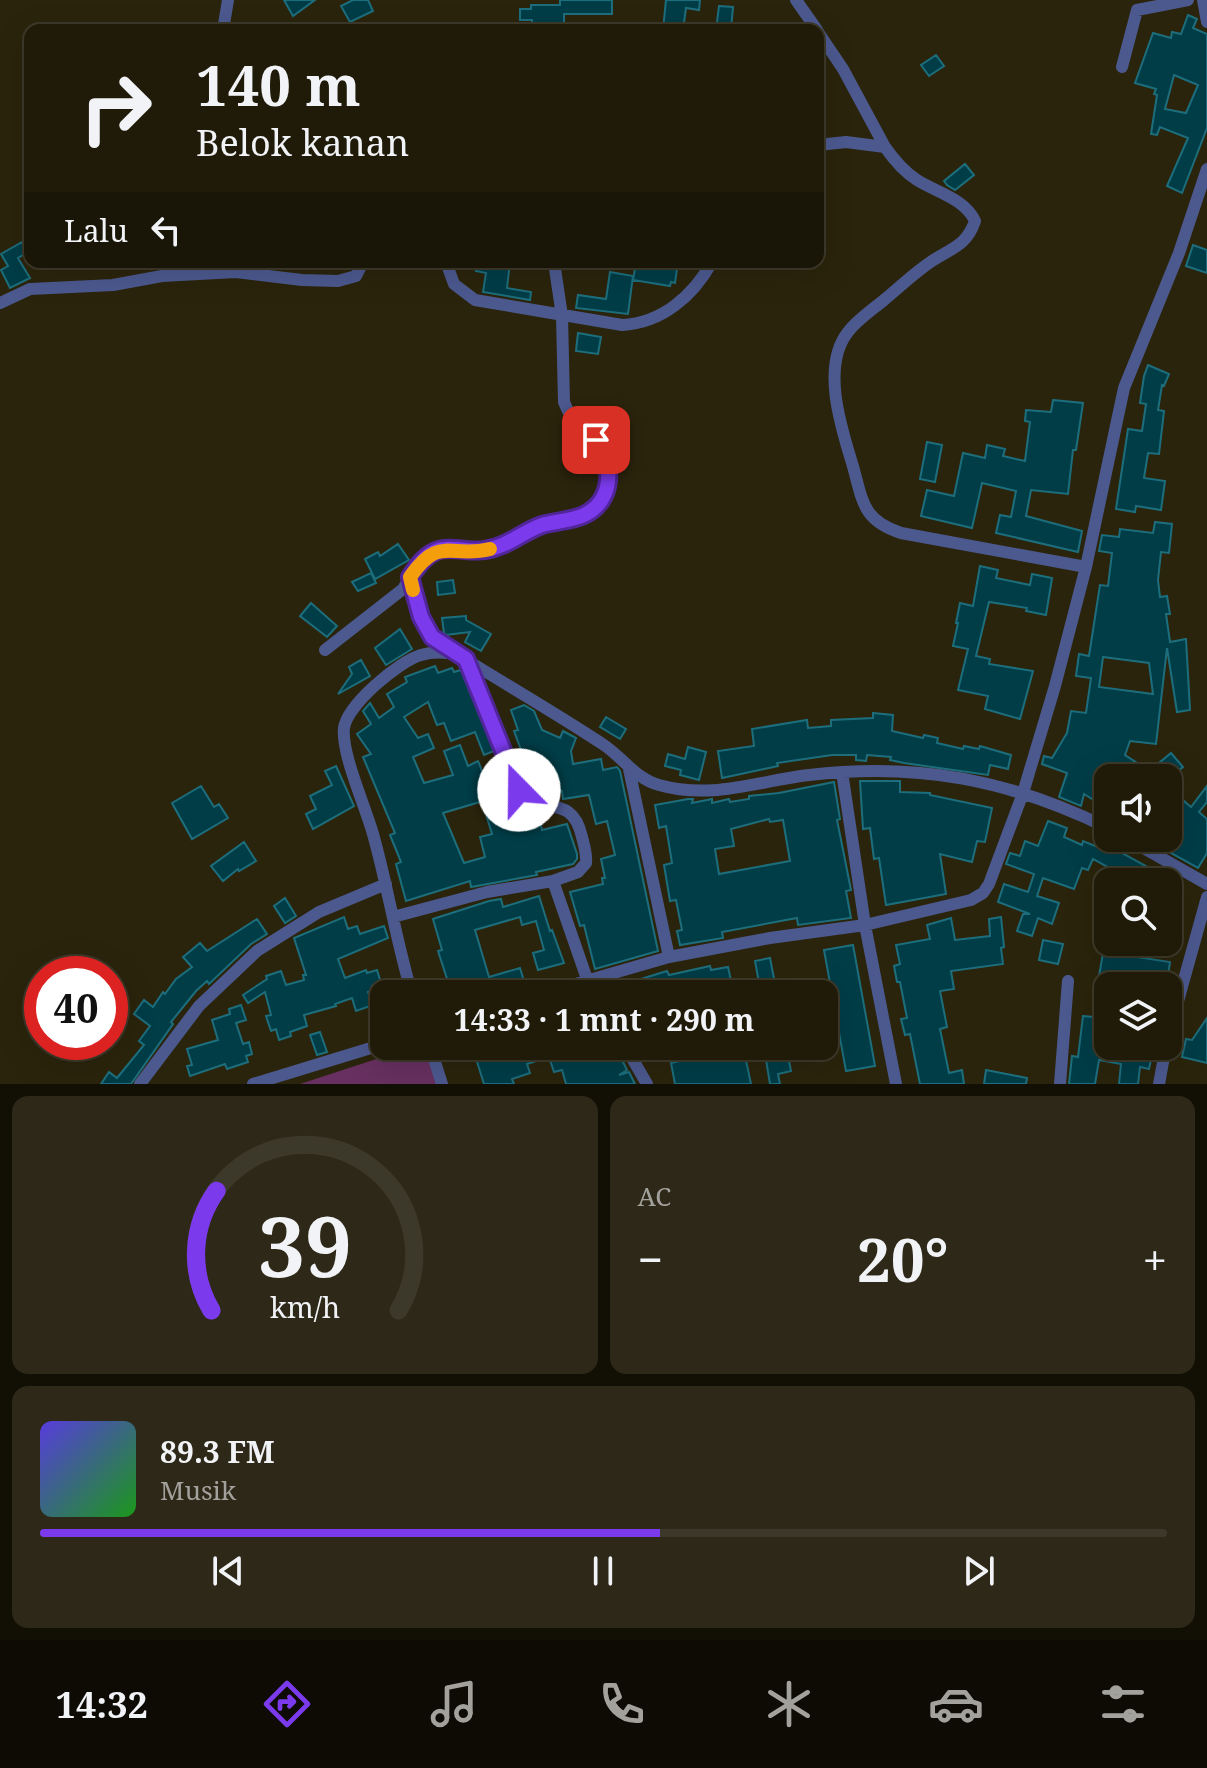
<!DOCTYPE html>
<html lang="id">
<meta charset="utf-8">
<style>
body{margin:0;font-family:"Noto Serif",serif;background:#2d2817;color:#f1f3f6;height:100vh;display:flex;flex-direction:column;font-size:30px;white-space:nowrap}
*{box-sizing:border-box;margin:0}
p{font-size:26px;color:#a2a19c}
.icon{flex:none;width:44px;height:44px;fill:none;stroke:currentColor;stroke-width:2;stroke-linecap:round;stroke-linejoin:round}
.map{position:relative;height:1084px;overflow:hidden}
.sheet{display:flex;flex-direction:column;gap:12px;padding:12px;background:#120f05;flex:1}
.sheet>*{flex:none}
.banner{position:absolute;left:24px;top:24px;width:800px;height:244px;border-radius:16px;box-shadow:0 8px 32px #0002,0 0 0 2px #3d392a;background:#201b09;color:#f1f3f6;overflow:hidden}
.controls{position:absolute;left:1094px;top:764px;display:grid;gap:16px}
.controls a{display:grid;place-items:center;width:88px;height:88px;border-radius:16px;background:#201b09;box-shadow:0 8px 32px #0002,0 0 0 2px #3d392a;font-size:40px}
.speed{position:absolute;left:24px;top:956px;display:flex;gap:16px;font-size:40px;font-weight:700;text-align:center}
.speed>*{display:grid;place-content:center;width:104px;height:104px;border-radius:50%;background:#201b09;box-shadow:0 8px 32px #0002,0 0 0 2px #3d392a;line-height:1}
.speed .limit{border:12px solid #d22;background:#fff;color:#111}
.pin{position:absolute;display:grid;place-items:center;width:68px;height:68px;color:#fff;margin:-34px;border-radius:16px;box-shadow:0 4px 12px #0006}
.me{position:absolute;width:88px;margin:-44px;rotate:338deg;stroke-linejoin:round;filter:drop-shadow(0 0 6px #0008)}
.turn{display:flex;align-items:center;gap:28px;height:168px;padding:0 40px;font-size:36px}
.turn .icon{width:104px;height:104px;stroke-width:2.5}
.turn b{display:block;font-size:56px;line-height:68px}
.then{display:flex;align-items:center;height:76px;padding:0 40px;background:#0003;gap:16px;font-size:30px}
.big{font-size:60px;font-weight:700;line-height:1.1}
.sheet .widget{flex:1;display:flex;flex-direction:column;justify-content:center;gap:12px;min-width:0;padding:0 28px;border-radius:16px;background:#2d2817}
.sheet .dial{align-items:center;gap:0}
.dial svg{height:208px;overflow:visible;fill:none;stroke:#3d392a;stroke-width:7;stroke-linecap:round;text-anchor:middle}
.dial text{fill:#f1f3f6;stroke:none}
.song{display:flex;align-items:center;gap:24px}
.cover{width:96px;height:96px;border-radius:12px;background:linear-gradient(135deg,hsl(250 70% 55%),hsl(120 70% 35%))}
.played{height:8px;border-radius:4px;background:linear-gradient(90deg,#7c3aed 55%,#3d392a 55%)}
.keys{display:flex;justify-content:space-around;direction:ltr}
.heat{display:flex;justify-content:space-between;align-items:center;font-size:44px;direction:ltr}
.sheet .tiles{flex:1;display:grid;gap:12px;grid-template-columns:1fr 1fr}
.widget:last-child{grid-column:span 2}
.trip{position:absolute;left:370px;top:980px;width:468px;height:80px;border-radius:16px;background:#201b09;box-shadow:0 8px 32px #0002,0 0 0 2px #3d392a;font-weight:700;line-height:80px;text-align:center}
.menu{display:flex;height:128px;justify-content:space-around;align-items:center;background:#0d0b04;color:#a2a19c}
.menu .icon{width:56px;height:56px}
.menu .on{color:#7c3aed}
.menu b{font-size:36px;color:#f1f3f6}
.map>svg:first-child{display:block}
.green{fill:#673060}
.building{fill:#003d47;stroke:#1d6e7d;stroke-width:2;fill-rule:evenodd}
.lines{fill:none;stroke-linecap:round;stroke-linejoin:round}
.minor{stroke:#4c598f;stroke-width:12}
.route-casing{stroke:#51269a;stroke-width:20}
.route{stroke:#7c3aed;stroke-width:14}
.slow{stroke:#f59e0b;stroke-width:14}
</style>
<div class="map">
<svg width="1207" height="1084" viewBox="0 0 1207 1084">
<rect width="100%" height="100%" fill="#2b240c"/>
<path class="green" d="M410 1048H428L446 1084H300Z"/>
<path class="building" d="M284 0H315L293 16Z
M353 0H368L373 11 350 22 341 6Z
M560 0H612V14H564V25L546 27H532V20H520V9H531V5H560Z
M666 0H700L699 10 686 8 683 30H663Z
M719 6 733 7 731 30H716Z
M1188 15 1197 19 1193 28 1207 34V128L1182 193 1167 186 1188 138 1160 127 1157 135 1151 134 1157 95 1154 94 1156 89 1135 83 1153 33 1171 38 1172 32 1181 34ZM1174 75 1198 85 1186 113 1165 109Z
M936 55 944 66 929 76 921 65Z
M965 164 974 175 955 190 947 185 944 181Z
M22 242 28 252 18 258 30 278 10 288 1 270 8 266 1 254Z
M1193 245 1207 250V273L1186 266Z
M478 262H510L507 288 531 292 530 300 483 292 486 273 476 271Z
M636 262H678L675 283 671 282 670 286 633 280Z
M610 272 633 276 628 314 576 308 578 295 606 299Z
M578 333 601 337 598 354 576 351Z
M1148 365 1169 374 1164 386 1162 385 1158 410 1164 411 1159 454 1148 453 1144 478 1165 481 1161 510 1136 506 1135 512 1116 509 1128 429 1142 431 1146 404 1140 403 1144 376Z
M1053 400 1083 403 1076 450H1073L1068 494 1031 490 1026 516 1082 531 1078 552 996 533 1000 515 1011 517 1016 491 982 483 972 528 921 516 927 490 954 496 963 453 985 458 987 445 1005 449 1003 456 1025 461 1030 422 1025 421 1026 410 1051 412Z
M927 442 942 445 935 482 920 479Z
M1155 522 1172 524 1169 553 1161 552 1158 580 1160 597 1167 596 1170 614H1166L1170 642 1186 639 1190 710 1177 712 1167 648 1156 744 1130 741 1125 755 1151 772 1147 778H1108V809L1084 794 1081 806 1059 797 1067 773 1042 764 1044 756 1052 758 1067 733 1071 711 1086 713 1091 678 1076 676 1079 654 1089 656 1100 585 1108 586 1112 553 1099 551 1102 535 1119 537 1120 529 1153 533ZM1103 657 1149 663 1153 694 1099 687Z
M398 544 409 560 375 579 365 559 378 552 380 556Z
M980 566 998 570 996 578 1030 585 1032 574 1052 578 1046 615 1026 611 1027 608 989 602 976 656 990 659 989 664 1033 671 1020 719 985 709 988 696 958 690 968 649 953 646 958 623H956L960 603 973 606Z
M371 573 376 583 358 591 352 582Z
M453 580 455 593 438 595 437 582Z
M311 603 337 626 327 637 300 616Z
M466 616V620L491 634 481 651 465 642 470 632 446 635 444 633 442 618Z
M400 629 412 649 386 665 375 648Z
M361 660 370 676 338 694 352 674 349 667Z
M435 666 438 673 452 668 454 672 461 670 494 751 484 755 475 732 451 741 444 723 437 725 428 702 404 717 418 738 428 734 434 748 413 757 424 783 453 775 444 751 460 745 468 766 478 761 481 768 490 799 443 813 464 863 485 857 480 837 492 834 484 808 507 802 511 817 538 812 542 830 567 824 577 854V859L573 864 536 872 537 875 471 887 470 881 406 901 396 864 401 862 390 835 395 833 363 757 371 754 357 734 371 724 363 711 370 703 379 718 394 707 387 694 407 682 405 677Z
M524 705 534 711 542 730 560 738 563 731 576 738 571 751 573 764 601 759 603 770 617 767 620 771 658 951 595 969 584 925 580 926 570 892 603 884 602 878H605L601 859 615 855 607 821 596 824 589 795 563 799 562 791 547 796 538 793 524 764 526 763 514 731 518 730 511 710Z
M873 713 893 715 892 731 923 738 924 735 938 738 937 743 963 749 964 746 979 749 980 746 1011 755 1008 769 990 765 988 775 904 763 890 760 891 757 867 755 866 761 856 760V755H832L777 763 778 766 722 778 718 751 754 746 752 729 807 720 808 728 831 726V720L873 718Z
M606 717 626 729 620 739 600 727Z
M688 747 706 752 699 780 680 775 681 770 665 766 668 754 685 759Z
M1171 753 1183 767 1170 777 1159 763Z
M336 766 354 806 313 829 306 814 316 809 310 796 332 785 325 771Z
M860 781H900V792L930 793V795L992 808 985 842 977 841 972 862 940 854 946 894 886 905 879 858 874 859 870 828 863 829Z
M834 782 840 819 837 820 851 890 846 891 851 918 798 925 797 918 722 932 723 938 680 945 677 931 682 930 676 900 670 901 664 865 672 863 666 826 659 828 655 805 688 799H693L692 803 712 799V803L729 799 730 802 749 799V796L779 793ZM769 819 770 822 783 820 790 861 719 874 715 849 734 846 731 829Z
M201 786 214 807 219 804 228 818 192 839 172 803Z
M1207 786V802L1199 812 1207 819V853L1198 868 1151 842 1153 838H1168V787L1191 807Z
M1048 821 1067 828 1064 837 1082 845 1083 841 1103 849 1106 844 1153 870 1152 873 1168 882H1116L1120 874 1093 859 1088 870 1082 868 1074 889 1043 878 1037 896 1059 903 1052 924 1038 918 1032 936 1017 931 1023 914H1030L998 902 1004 884 1028 892 1034 874 1006 864 1010 853 1020 856 1025 841 1038 846Z
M244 842 256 861 239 871 238 869 223 881 211 866Z
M539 896 550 931 552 930 564 963 538 970 533 953 544 950 536 921 522 925 520 917 475 930 489 977 520 968 527 991 515 994H452L438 951 442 950 433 919 489 901 501 899 503 907Z
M285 898 296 916 285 923 274 906Z
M344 917 348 929 357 926 360 934 384 926 388 938 338 959 345 978 366 970 367 973 377 970 381 983 372 986 373 990 368 992 373 1005 356 1011 352 998 335 1004 336 1006 304 1015 307 1026 290 1032 291 1036 279 1040 276 1029 271 1031 266 1016 271 1015 265 992 248 1003 243 995 267 979 266 976 281 971 286 985 304 980 303 975H306L294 938Z
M1001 917 1004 947 1001 948 1003 964 951 971 954 989 940 991 947 1027 940 1029 949 1073 962 1070 964 1084H920L910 1034 905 1035 901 1019 907 1018 900 982H897L894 966 900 964 896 945 930 939 927 925 951 918 955 940 990 936 989 919Z
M257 919 267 934 251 944 209 984 207 981 196 991 171 1022 173 1024 131 1084H101L109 1072 117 1078 144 1045 139 1041 150 1026 134 1014 144 1000 153 1007 163 992 165 994 176 979 192 967 183 957 200 943 207 951Z
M1043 940 1063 944 1058 964 1039 960Z
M1109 942H1133L1130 956 1170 962 1167 982 1120 976 1119 985 1098 982 1103 953 1106 954Z
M853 945 875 1066 846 1071 824 950Z
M770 958 777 994H761L755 961Z
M710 966 711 970 728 967 734 994H611V992L642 982 641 979 667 971 669 975Z
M241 1005 246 1020 236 1023 243 1044 249 1042 252 1054 246 1056 248 1062 227 1069 225 1064 190 1076 187 1066 192 1065 187 1049 218 1040 212 1020 230 1014 229 1009Z
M1083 1016 1104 1018 1101 1046H1154L1149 1069 1140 1067 1138 1084H1119L1121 1064 1099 1060 1095 1084H1069L1072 1056 1078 1057Z
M1207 1018V1063L1182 1057 1186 1039 1192 1040Z
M320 1032 327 1052 317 1055 310 1035Z
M482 1046H615L627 1070 619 1075 629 1072 635 1084H566L562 1070 554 1072 549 1057 527 1064 530 1073 512 1079 514 1084H484L473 1049Z
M681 1046H743L751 1084H675L671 1063 684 1060Z
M771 1046H786L791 1071 778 1074 780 1084H770L766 1060 773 1058Z
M986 1070 1027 1078 1026 1084H984Z"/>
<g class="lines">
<path class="minor" d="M796 0 817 30
M1203 0 1207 22
M223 30 228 0
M818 32 843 69 885 147
M1122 67 1137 10 1188 0
M818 145 846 142 885 147C894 160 903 171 917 180 938 193 965 199 975 221 967 245 952 248 932 261 915 272 900 287 884 300 872 310 857 320 848 332 821 366 841 427 852 463 863 500 861 520 901 533L1086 567
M446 262 454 284 475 300 622 325C662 323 693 296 712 262
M0 303 30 289 113 285 162 276 236 272 302 280 338 281 356 276 363 262
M325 650 403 589 410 577
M455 652C420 630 419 616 410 577 438 536 447 557 485 550 507 547 522 532 542 525 584 512 617 514 607 455L568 411 564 402 562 316 554 262
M629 769 669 957
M842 772 865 925 896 1084
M1126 838 1207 884
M553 881 587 979 595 994
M393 917 487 892 553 881 578 872 586 863C587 854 584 845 582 837 572 791 539 817 519 790L466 659
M412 994C396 941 388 887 373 834 366 808 341 753 344 728 347 705 399 661 421 655 433 651 445 652 457 654 505 684 554 712 601 743 622 756 634 778 659 785 712 800 757 781 809 775 918 762 1010 780 1108 828
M541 994 669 957 770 938 865 925 971 900 983 893 989 884 1023 793 1055 686 1086 567 1124 388 1179 253 1207 169
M1168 1037 1207 897
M430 1046 442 1084
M625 1046 647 1084
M140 1084 199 1006 257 951 319 912 386 884
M253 1084 384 1044
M1060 1084 1068 981
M1159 1084 1166 1046"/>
</g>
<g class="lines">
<defs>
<path id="route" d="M519 790 466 659 432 637 421 617 410 577C417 567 424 556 436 551 450 545 470 553 485 550 507 547 522 532 542 525 556 521 571 521 584 515 614 501 614 463 596 440"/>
</defs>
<use href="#route" class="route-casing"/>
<use href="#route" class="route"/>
<path class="slow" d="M413 590 410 577C440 534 450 559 490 549"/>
</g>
</svg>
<div class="controls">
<a><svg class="icon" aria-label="sound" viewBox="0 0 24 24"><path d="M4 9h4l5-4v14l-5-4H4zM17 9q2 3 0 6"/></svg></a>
<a><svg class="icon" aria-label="search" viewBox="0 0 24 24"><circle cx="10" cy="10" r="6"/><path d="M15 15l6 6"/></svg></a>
<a><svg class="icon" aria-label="layers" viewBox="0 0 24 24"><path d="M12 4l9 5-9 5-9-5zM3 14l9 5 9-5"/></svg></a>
</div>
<div class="speed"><div class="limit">40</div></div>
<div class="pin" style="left:596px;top:440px;background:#d93025"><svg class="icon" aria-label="arrive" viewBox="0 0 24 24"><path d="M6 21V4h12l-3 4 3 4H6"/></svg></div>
<svg class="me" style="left:519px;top:790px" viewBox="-20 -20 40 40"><circle r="19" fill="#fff"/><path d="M0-13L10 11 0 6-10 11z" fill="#7c3aed"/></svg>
<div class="trip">14:33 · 1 mnt · 290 m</div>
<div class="banner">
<div class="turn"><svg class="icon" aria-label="right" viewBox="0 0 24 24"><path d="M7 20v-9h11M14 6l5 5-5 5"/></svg><div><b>140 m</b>Belok kanan</div></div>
<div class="then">Lalu<svg class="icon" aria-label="left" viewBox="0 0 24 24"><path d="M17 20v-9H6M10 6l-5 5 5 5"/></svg></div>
</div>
</div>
<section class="sheet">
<div class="tiles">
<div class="widget dial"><svg viewBox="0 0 100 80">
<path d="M14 69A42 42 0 1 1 86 69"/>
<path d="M14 69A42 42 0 0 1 16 23" stroke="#7c3aed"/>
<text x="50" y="56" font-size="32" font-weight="700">39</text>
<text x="50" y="72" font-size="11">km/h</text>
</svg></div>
<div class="widget"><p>AC</p>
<div class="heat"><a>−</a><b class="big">20°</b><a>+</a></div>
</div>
<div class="widget">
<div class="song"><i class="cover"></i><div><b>89.3 FM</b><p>Musik</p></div></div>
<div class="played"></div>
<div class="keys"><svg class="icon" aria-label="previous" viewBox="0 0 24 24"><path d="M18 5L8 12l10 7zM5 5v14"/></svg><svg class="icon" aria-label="pause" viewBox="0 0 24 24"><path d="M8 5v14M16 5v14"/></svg><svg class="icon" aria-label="next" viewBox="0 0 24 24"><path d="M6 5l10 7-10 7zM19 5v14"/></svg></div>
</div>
</div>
</section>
<nav class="menu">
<b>14:32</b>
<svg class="icon on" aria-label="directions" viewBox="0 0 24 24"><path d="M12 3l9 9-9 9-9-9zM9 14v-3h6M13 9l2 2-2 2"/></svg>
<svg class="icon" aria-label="music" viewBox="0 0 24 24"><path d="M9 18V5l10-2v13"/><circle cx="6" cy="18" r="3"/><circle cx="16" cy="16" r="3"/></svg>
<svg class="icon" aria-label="phone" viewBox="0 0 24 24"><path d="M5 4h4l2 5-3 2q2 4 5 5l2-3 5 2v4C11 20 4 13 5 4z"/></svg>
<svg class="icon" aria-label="climate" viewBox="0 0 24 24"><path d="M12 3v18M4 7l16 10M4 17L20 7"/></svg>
<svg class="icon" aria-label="car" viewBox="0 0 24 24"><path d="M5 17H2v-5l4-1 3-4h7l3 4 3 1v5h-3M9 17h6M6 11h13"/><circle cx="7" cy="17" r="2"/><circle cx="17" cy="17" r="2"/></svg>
<svg class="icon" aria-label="filters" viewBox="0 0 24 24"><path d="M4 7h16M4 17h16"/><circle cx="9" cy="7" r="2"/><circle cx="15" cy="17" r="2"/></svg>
</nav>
